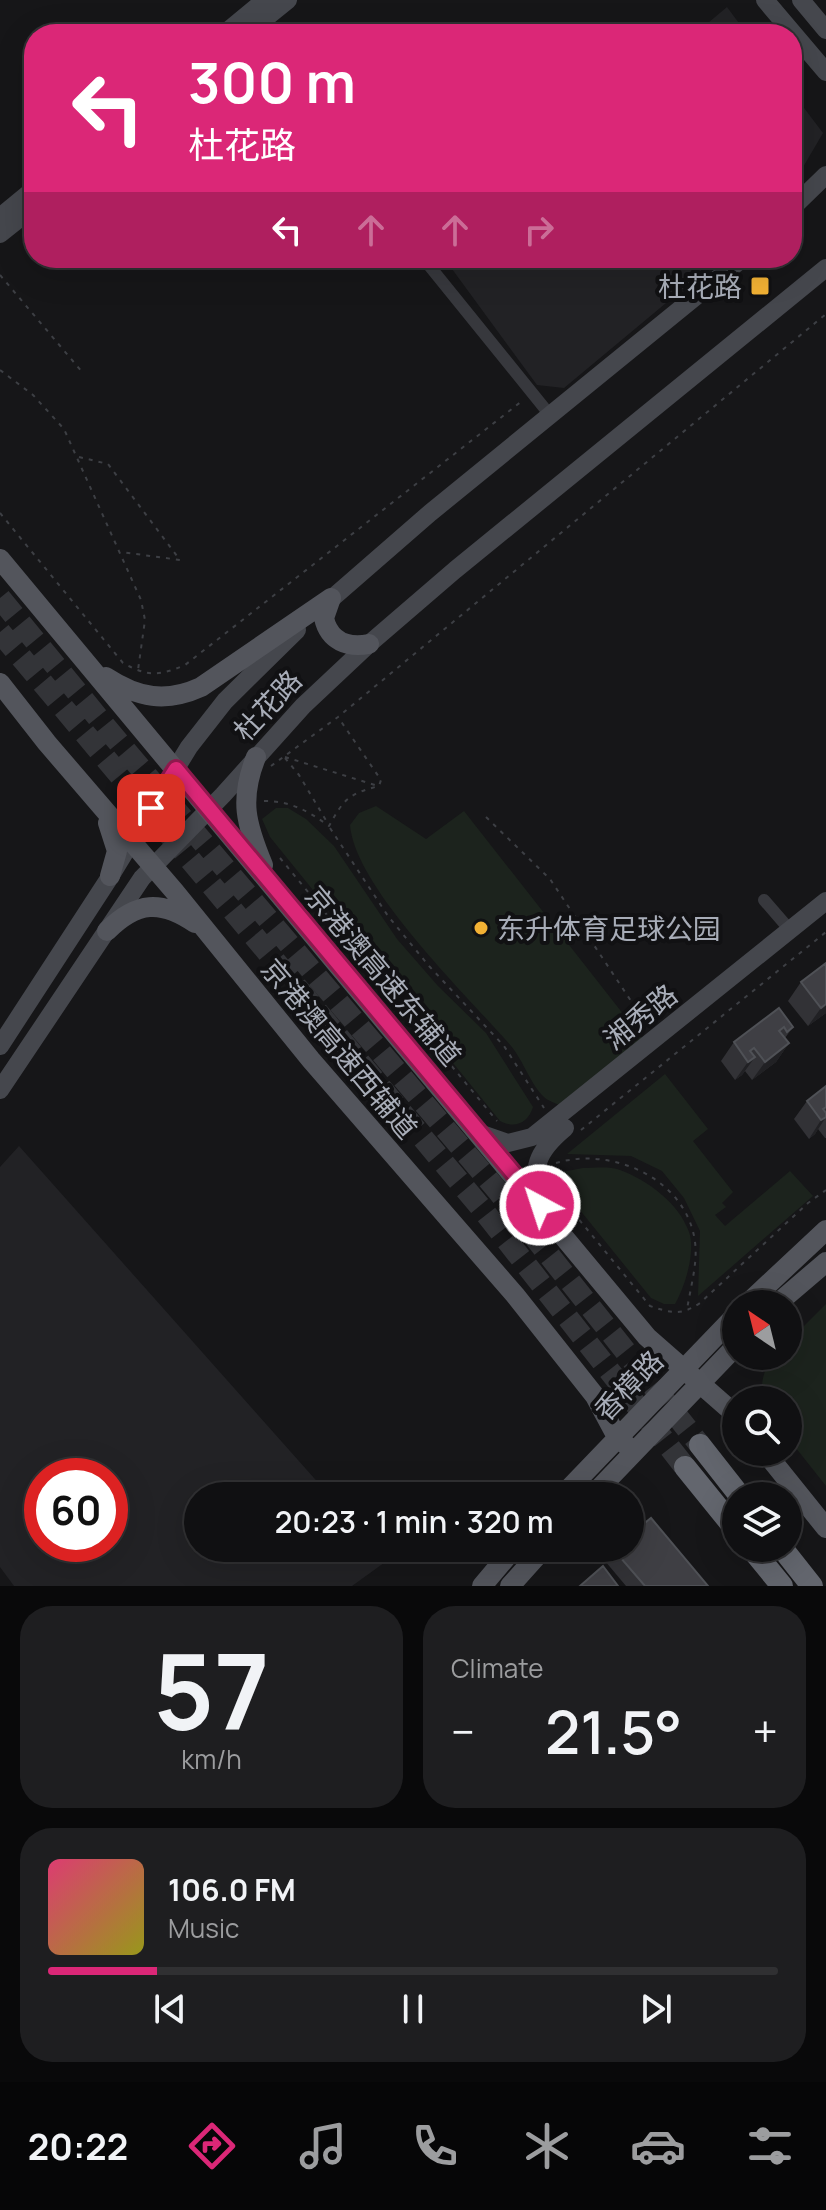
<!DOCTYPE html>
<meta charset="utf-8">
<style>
body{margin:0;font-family:Manrope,"Noto Sans SC",sans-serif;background:#1e1e20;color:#f1f3f6;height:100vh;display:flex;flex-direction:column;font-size:30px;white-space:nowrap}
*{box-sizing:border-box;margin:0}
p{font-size:26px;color:#9c9d9f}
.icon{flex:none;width:44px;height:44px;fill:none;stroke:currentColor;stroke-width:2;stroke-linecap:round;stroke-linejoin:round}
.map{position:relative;height:1586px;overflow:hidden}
.side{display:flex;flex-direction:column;gap:20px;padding:20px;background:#09090a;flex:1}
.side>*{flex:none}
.guide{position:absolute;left:24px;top:24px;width:778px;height:244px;border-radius:32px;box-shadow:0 8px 32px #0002,0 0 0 2px #303032;background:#db2777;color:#fff;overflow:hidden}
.needle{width:52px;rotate:325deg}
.controls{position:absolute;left:722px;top:1290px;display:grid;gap:16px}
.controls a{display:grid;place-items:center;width:80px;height:80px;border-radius:50%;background:#101012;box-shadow:0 8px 32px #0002,0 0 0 2px #303032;font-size:40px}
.speed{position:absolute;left:24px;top:1458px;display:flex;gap:16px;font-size:40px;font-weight:700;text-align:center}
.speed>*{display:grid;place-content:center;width:104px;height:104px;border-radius:50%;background:#101012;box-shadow:0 8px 32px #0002,0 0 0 2px #303032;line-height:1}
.speed .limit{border:12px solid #d22;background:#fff;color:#111}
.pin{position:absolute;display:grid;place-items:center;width:68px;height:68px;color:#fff;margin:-34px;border-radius:16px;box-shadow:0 4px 12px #0006}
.me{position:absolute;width:88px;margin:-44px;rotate:320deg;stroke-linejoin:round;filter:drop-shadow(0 0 6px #0008)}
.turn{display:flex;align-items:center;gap:28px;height:168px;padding:0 32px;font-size:36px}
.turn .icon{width:104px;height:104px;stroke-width:2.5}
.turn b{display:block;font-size:56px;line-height:68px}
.lanes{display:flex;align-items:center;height:76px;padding:0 32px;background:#0003;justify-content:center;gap:40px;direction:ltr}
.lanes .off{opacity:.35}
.big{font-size:60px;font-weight:600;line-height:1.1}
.side .card{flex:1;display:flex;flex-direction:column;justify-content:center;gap:12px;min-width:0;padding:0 28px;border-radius:32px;background:#1e1e20}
.side .dial{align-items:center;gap:0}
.dial b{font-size:104px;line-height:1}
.song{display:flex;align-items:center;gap:24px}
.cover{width:96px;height:96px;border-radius:12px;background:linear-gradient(135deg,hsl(340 70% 55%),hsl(60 70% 35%))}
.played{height:8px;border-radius:4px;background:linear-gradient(90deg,#db2777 15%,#303032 15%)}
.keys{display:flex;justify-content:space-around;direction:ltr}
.heat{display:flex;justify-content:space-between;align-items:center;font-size:44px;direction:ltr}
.side .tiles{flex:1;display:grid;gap:20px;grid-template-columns:1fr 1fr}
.card:last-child{grid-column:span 2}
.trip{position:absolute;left:184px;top:1482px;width:460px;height:80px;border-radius:40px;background:#101012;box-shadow:0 8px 32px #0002,0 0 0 2px #303032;font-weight:600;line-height:80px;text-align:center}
.dock{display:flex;height:128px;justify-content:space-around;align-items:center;background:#060607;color:#9c9d9f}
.dock .icon{width:56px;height:56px}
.dock .active{color:#db2777}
.dock b{font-size:36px;color:#f1f3f6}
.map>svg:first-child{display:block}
.built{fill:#222225;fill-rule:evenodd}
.green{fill:#1c231d}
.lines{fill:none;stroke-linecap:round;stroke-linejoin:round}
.highway-tunnel{stroke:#333438;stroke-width:22;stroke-dasharray:22 11;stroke-linecap:butt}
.path{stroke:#3d3f44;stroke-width:2;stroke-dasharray:4 6;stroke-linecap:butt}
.street{stroke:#37383d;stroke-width:12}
.secondary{stroke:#45474d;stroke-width:18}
.primary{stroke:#53555c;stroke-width:20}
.highway{stroke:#63666e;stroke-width:22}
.wall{fill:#323236}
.shaded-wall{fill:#212124}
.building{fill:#3f3f44;stroke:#4f5156;stroke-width:2}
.route-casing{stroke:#8e194d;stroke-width:20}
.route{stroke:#db2777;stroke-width:14}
.poi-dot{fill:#f2b134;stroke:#111113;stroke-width:3}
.labels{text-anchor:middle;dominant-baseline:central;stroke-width:8;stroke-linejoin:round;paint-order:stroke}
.poi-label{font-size:28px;fill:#a8adb8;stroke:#111113;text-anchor:end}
.street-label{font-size:28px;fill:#a8adb8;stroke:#111113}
</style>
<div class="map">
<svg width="826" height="1586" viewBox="0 0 826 1586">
<rect width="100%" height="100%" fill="#161618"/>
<path class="built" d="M727 7 747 34H695Z
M792 92 823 133 792 186Z
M444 258H720L564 388 537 385Z
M19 1146 330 1496H198V1548H377L388 1560 352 1586H14L0 1567V1167ZM42 1476H110V1544H42Z"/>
<path class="green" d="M376 806 426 839 464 811 642 1038 561 1106C556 1103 548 1101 544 1097 531 1085 523 1060 511 1046 468 996 355 888 350 825L359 813Z
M276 808H288L306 819 334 846 397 939 438 986 486 1033 533 1107C528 1123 515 1129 500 1121L270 837 262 819Z
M665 1074 708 1129 693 1141 733 1192 722 1203 726 1207 715 1215 725 1226 790 1171 813 1196 698 1296 700 1231 684 1198 662 1171 631 1156 567 1154Z
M583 1168C594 1168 610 1166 620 1170 647 1180 679 1203 689 1232 696 1251 685 1287 675 1304H664L651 1298 554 1178 562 1172Z
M826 1304V1486L788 1438V1400H763C760 1384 763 1368 775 1356H788V1342Z"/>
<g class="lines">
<path class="highway-tunnel" d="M0 598 109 731 498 1191 700 1445
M0 632 483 1210 685 1467"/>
<path class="path" d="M0 275 83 373
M0 370 33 395 64 429 141 600 145 620 138 670
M79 457 108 464 180 560 121 552
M0 513 123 663C148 677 159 676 185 665L522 401
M285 757 378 786
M285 758 299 775 327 822
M271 766 338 717 826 314
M264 801C291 801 308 811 329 826 344 799 348 794 379 786L381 780 338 717
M486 817 550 879 647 1025
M330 828 388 916 429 966 504 1046 544 1108
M280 858 497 1121
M581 1130 826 932
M556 1163C612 1146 687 1179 695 1242 698 1263 690 1289 687 1310
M554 1189 650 1306C671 1313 681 1316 700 1303L808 1203 826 1190"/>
<path class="street" d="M423 258 550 415
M764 900 790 930"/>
<path class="secondary" d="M765 0 826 72
M801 0 826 30
M224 34 265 0
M246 34 288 0
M792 208 826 175
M0 217 34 189
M0 234 34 207
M322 607 430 513 743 258
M0 1046 108 880 189 747 225 701 297 630
M0 1090 142 878 223 795 303 706 369 644 455 570 826 268
M479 1133 508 1143 532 1137 826 901
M540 1205C531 1168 536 1152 565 1128"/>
<path class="primary" d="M0 559 647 1337 736 1415
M331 598 324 618C329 641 348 648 369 644
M106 677C138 698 166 703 201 687L331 598
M0 683 47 743 175 892 311 1060 515 1295 595 1396 617 1437 633 1451
M256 757C239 800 246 824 263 865
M108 823 117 851 110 876
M107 931C137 901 161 900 195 923
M747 1304 826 1230
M777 1304 826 1262
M765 1452 826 1528
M562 1496 736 1315
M592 1496 736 1346
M482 1586 514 1548
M510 1586 544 1548"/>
<path class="highway" d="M700 1445 740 1496
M685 1467 736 1530
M751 1548 782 1586
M782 1548 812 1586"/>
</g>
<path class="wall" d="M826 963V1013L808 1026 788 1001 801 982Z
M779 1008 793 1027 785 1038 789 1043 776 1062 752 1080 745 1071 742 1075 735 1080 721 1061 734 1042Z
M826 1086V1138H825L818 1129 815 1134 809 1139 794 1119 807 1101Z
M614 1548 708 1586H626L605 1561Z"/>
<path class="shaded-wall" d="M826 1004V1013L808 1026 821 1008Z
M789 1043 776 1062 752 1080 765 1062Z
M755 1057 742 1075 735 1080 748 1062Z
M826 1117 815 1134 809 1139 821 1120Z"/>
<path class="building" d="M826 963V1004L821 1008 801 982Z
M779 1008 793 1027 787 1032 784 1027 779 1031 789 1043 765 1062 754 1048 750 1051 755 1057 748 1062 734 1042Z
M826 1086V1107L823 1109 826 1113V1117L821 1120 807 1101Z
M651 1518 708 1586H645L613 1549 630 1548V1535Z
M603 1566 618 1586H580Z"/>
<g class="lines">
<defs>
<path id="route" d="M151 808 176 769 540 1205"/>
</defs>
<use href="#route" class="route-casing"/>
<use href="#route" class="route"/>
</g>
<g class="poi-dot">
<rect x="750" y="276" width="20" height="20" rx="4"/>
<circle cx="481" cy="928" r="8"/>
</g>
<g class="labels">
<g class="poi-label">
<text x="742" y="286">杜花路</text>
<text x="497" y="928" text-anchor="start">东升体育足球公园</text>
</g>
<g class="street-label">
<text transform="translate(267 705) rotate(-47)">杜花路</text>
<text transform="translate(384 975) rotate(50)">京港澳高速东辅道</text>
<text transform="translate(640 1016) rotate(-39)">湘秀路</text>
<text transform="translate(340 1048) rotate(50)">京港澳高速西辅道</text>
<text transform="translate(628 1385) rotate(-46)">香樟路</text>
</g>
</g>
</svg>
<div class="controls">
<a><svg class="needle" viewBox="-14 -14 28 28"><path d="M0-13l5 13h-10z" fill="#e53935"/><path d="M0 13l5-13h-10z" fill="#9c9d9f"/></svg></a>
<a><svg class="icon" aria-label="search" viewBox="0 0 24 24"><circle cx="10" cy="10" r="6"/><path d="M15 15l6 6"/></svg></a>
<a><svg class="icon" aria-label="layers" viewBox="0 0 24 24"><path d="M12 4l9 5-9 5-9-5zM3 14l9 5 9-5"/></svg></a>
</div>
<div class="speed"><div class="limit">60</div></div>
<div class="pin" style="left:151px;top:808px;background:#d93025"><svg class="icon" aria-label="arrive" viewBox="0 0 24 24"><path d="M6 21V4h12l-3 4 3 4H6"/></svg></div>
<svg class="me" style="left:540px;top:1205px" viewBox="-20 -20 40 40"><circle r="17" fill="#db2777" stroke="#fff" stroke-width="3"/><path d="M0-11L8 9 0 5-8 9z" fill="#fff"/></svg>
<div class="trip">20:23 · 1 min · 320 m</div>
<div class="guide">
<div class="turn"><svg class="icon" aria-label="left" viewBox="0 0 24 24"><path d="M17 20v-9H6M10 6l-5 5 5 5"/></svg><div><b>300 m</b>杜花路</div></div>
<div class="lanes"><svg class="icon" aria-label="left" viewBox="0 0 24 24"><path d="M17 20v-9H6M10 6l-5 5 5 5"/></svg><svg class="icon off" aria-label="ahead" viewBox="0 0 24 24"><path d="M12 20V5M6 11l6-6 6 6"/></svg><svg class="icon off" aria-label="ahead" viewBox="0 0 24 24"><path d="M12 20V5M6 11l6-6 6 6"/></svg><svg class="icon off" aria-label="right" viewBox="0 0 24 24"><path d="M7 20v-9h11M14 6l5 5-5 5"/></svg></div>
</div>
</div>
<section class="side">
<div class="tiles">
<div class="card dial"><b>57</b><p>km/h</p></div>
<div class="card"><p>Climate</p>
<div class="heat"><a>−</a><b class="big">21.5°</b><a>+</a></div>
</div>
<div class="card">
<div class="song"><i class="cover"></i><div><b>106.0 FM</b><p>Music</p></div></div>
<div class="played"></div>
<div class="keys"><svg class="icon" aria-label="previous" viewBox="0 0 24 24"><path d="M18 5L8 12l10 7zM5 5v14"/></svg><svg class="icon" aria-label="pause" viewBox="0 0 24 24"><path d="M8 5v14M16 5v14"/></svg><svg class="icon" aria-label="next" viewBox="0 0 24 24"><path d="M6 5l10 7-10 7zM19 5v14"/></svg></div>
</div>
</div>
</section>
<nav class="dock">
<b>20:22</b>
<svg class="icon active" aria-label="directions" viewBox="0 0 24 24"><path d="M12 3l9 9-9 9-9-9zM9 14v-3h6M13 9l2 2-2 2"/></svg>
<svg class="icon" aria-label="music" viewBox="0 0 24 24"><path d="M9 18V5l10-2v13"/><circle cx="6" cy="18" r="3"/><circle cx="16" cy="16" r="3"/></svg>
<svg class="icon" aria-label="phone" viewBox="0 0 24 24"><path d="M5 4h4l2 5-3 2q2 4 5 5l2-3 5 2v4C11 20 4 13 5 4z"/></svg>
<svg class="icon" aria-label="climate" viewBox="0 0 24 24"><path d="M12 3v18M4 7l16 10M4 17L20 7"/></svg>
<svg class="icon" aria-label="car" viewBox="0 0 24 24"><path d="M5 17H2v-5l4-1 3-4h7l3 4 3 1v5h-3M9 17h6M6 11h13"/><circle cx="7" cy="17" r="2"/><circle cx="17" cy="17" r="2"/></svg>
<svg class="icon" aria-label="filters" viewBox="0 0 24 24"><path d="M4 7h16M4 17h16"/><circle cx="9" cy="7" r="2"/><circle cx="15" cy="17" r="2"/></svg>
</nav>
